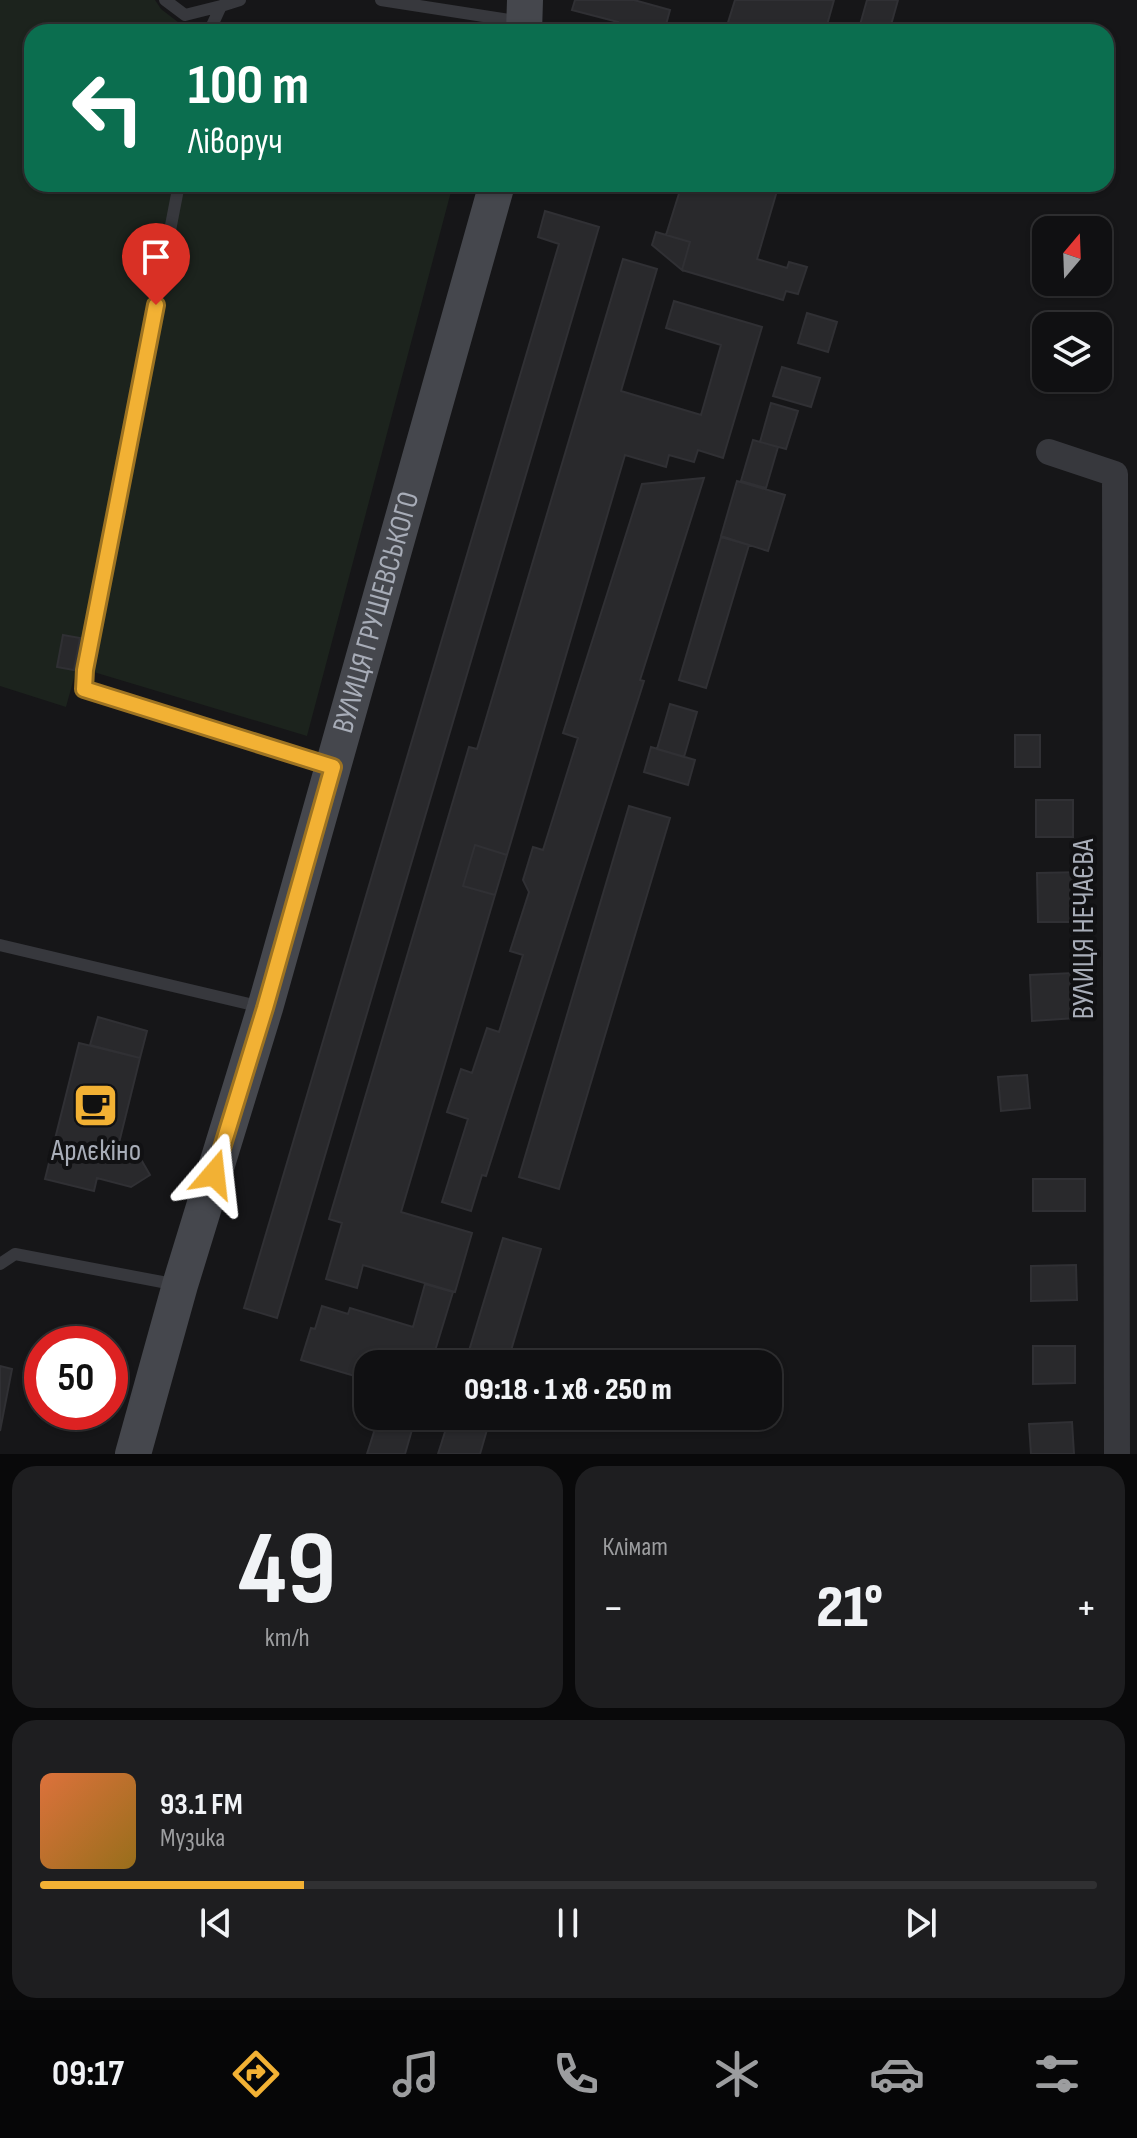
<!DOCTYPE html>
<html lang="uk">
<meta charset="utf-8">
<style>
body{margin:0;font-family:"Sofia Sans Condensed",sans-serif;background:#1e1e20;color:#f1f3f6;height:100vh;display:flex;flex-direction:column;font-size:30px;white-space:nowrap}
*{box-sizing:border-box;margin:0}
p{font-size:26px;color:#9c9d9f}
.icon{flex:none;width:44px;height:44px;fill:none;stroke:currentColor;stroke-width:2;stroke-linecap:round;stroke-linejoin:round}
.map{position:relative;height:1454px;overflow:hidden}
.side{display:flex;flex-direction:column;gap:12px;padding:12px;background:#09090a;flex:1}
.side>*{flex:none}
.top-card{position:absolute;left:24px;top:24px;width:1090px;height:168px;border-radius:24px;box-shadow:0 2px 6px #0004,0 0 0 2px #303032;background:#0b6e4f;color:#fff;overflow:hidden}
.needle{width:52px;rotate:19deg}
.controls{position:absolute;left:1032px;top:216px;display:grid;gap:16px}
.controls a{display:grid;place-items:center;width:80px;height:80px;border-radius:16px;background:#101012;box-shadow:0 2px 6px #0004,0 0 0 2px #303032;font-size:40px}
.speed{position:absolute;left:24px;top:1326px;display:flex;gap:16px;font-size:40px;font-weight:700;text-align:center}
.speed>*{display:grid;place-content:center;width:104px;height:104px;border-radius:50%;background:#101012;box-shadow:0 2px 6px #0004,0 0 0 2px #303032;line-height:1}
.speed .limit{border:12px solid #d22;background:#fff;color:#111}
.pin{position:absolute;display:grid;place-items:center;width:68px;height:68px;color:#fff;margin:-82px -34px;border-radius:50% 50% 50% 0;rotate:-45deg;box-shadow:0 0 8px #0007}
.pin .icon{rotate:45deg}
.me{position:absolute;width:88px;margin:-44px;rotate:17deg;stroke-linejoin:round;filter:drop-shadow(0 0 6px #0008)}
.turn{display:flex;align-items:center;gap:28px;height:168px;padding:0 32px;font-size:36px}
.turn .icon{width:104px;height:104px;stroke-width:2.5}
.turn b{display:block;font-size:56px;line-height:68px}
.big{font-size:60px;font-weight:800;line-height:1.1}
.side .tile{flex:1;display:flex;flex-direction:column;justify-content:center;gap:12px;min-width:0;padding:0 28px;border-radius:24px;background:#1e1e20}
.side .dial{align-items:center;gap:0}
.dial b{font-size:104px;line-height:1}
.song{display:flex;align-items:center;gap:24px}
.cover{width:96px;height:96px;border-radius:12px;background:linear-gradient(135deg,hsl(20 70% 55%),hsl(40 70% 35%))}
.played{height:8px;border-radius:4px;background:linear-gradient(90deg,#f2b134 25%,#303032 25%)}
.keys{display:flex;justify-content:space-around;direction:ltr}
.heat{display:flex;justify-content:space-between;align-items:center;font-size:44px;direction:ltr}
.side .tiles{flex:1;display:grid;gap:12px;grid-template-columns:1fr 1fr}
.tile:last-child{grid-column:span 2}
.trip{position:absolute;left:354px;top:1350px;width:428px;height:80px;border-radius:24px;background:#101012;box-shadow:0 2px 6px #0004,0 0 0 2px #303032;font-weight:800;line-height:80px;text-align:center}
.tabs{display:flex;height:128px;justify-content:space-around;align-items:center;background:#060607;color:#9c9d9f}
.tabs .icon{width:56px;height:56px}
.tabs .selected{color:#f2b134}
.tabs b{font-size:36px;color:#f1f3f6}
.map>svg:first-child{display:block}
.green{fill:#1c231d}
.building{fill:#29292c;stroke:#303034;stroke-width:2}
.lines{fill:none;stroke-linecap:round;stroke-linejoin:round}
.service{stroke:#37383d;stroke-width:12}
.minor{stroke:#37383d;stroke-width:26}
.secondary{stroke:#45474d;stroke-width:36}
.route-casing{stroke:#9d7322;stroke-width:20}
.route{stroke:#f2b134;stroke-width:14}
.labels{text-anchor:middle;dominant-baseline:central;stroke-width:8;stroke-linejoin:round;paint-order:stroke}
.street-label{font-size:30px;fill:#a8adb8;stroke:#111113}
.poi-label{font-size:30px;fill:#a8adb8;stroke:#111113}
</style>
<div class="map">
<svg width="1137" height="1454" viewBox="0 0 1137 1454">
<rect width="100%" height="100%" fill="#161618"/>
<path class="green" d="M0 0H155L161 9 191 32H32V184H453L307 736 77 667 66 707 0 686Z"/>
<path class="building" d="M575 0H634L670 10 664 32H615L618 22 572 10Z
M735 0H834L825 32H725Z
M867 0H898L889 32H858Z
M682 184H692L706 188 708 184H779L757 259 787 268 789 262 807 267 798 294 786 291 783 300 682 270 690 242 666 235Z
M545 211 599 227 277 1318 244 1308 559 244 538 237Z
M656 232 690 242 682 270 652 245Z
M623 259 657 269 621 391 701 415 721 345 666 328 674 301 762 327 723 458 698 450 694 462 669 455 666 467 625 455 507 855 475 845 463 886 495 895 401 1212 472 1233 455 1292 363 1265 357 1288 326 1279 342 1223 329 1219 469 747 477 749Z
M807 313 837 322 828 352 798 343Z
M782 367 820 378 811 407 773 396Z
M771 403 798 411 786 449 760 442Z
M753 440 778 447 766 488 741 481Z
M704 478 640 680 644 681 486 1176 482 1175 471 1211 442 1202 468 1119 447 1112 461 1069 472 1073 487 1028 499 1032 523 955 510 951 529 892 523 880 533 847 543 850 578 738 563 733 642 484Z
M737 481 785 495 768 551 721 536Z
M721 537 749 545 706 688 679 680Z
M63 635 80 638 74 670 57 667Z
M670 704 697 712 684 757 657 749Z
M1015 735H1040V767H1015Z
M651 747 695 760 688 785 644 772Z
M1036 800H1073V837H1036Z
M629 806 670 818 559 1189 519 1177Z
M475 845 507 855 495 895 463 886Z
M1085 872 1086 922H1038L1037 873Z
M1074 973 1076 1018 1032 1021 1030 975Z
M98 1017 147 1031 140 1058 90 1045Z
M79 1043 140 1058 117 1151 139 1156 150 1175 131 1187 97 1178 94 1191 45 1179Z
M1027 1075 1030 1108 1001 1111 998 1077Z
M1033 1179H1085V1211H1033Z
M503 1238 541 1249 507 1364H465Z
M1076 1265 1077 1300 1031 1301V1266Z
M425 1284 453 1292 431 1364H368V1380L301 1360 311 1328 315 1329 322 1306 348 1314 350 1308 413 1327Z
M1033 1346H1075V1383L1033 1384Z
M0 1366 12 1369 0 1431Z
M379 1416H416L405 1454H367Z
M450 1416H491L480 1454H438Z
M1072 1422 1074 1454H1031L1029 1424Z"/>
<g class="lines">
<path class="service" d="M165 0 185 15 221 6
M381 0 522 22
M209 32 221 6 240 0
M179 184 85 670 84 689 331 766
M0 945 262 1007
M0 1264 15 1254 178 1285"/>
<path class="minor" d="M1049 452 1115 474 1117 1454"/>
<g class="secondary">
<path d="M524 32 525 0"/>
<path id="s1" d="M133 1454 180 1285 265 1008 497 184"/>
</g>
</g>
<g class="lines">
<defs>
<path id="route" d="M156 305 85 670 84 689 333 767 265 1008 214 1174"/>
</defs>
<use href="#route" class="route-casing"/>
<use href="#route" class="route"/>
</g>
<defs>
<symbol id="cafe-square" viewBox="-11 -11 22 22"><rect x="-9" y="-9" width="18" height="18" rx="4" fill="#f2b134" stroke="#111113"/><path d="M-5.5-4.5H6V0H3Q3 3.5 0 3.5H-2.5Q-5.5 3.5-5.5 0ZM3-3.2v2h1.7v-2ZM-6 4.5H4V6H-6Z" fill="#111"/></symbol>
</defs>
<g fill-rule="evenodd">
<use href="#cafe-square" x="70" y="1080" width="51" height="51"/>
</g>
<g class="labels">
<g class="street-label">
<text stroke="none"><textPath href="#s1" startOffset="876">ВУЛИЦЯ ГРУШЕВСЬКОГО</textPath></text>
<text transform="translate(1084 929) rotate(-90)">ВУЛИЦЯ НЕЧАЄВА</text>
</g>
<g class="poi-label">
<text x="96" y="1151">Арлєкіно</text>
</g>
</g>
</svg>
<div class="controls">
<a><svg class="needle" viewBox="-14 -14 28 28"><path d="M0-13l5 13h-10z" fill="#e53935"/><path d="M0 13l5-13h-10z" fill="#9c9d9f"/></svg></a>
<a><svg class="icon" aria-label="layers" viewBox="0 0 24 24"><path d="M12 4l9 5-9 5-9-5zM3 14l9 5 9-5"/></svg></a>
</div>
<div class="speed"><div class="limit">50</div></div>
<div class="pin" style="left:156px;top:305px;background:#d93025"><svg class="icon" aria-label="arrive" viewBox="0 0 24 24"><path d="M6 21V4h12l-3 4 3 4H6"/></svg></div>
<svg class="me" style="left:214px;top:1174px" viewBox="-20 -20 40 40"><path d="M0-17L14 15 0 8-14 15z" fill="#f2b134" stroke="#fff" stroke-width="4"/></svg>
<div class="trip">09:18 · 1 хв · 250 m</div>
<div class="top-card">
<div class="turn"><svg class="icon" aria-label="left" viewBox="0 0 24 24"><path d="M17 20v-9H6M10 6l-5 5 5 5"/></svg><div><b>100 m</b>Ліворуч</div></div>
</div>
</div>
<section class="side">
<div class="tiles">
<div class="tile dial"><b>49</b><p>km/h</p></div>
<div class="tile"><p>Клімат</p>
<div class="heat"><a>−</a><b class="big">21°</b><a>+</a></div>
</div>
<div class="tile">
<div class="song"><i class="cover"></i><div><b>93.1 FM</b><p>Музика</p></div></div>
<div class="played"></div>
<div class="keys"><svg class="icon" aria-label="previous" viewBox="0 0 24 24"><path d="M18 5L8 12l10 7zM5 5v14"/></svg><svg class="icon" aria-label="pause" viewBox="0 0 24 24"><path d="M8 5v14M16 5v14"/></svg><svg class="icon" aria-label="next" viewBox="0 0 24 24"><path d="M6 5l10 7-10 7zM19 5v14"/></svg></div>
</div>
</div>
</section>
<nav class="tabs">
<b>09:17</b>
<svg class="icon selected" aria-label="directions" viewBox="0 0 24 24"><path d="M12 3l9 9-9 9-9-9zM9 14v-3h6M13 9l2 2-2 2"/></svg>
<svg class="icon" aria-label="music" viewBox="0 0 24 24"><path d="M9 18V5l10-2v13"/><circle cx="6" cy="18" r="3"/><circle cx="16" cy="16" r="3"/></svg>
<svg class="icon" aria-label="phone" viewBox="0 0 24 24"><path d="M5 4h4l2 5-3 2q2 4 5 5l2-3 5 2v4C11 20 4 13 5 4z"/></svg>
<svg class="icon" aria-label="climate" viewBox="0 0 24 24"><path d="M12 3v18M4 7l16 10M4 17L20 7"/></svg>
<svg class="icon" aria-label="car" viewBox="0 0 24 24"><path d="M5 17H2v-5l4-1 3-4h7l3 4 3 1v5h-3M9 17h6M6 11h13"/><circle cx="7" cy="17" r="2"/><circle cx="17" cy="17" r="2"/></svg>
<svg class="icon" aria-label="filters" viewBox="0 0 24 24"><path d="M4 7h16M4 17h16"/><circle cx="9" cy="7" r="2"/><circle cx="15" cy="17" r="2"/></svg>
</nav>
